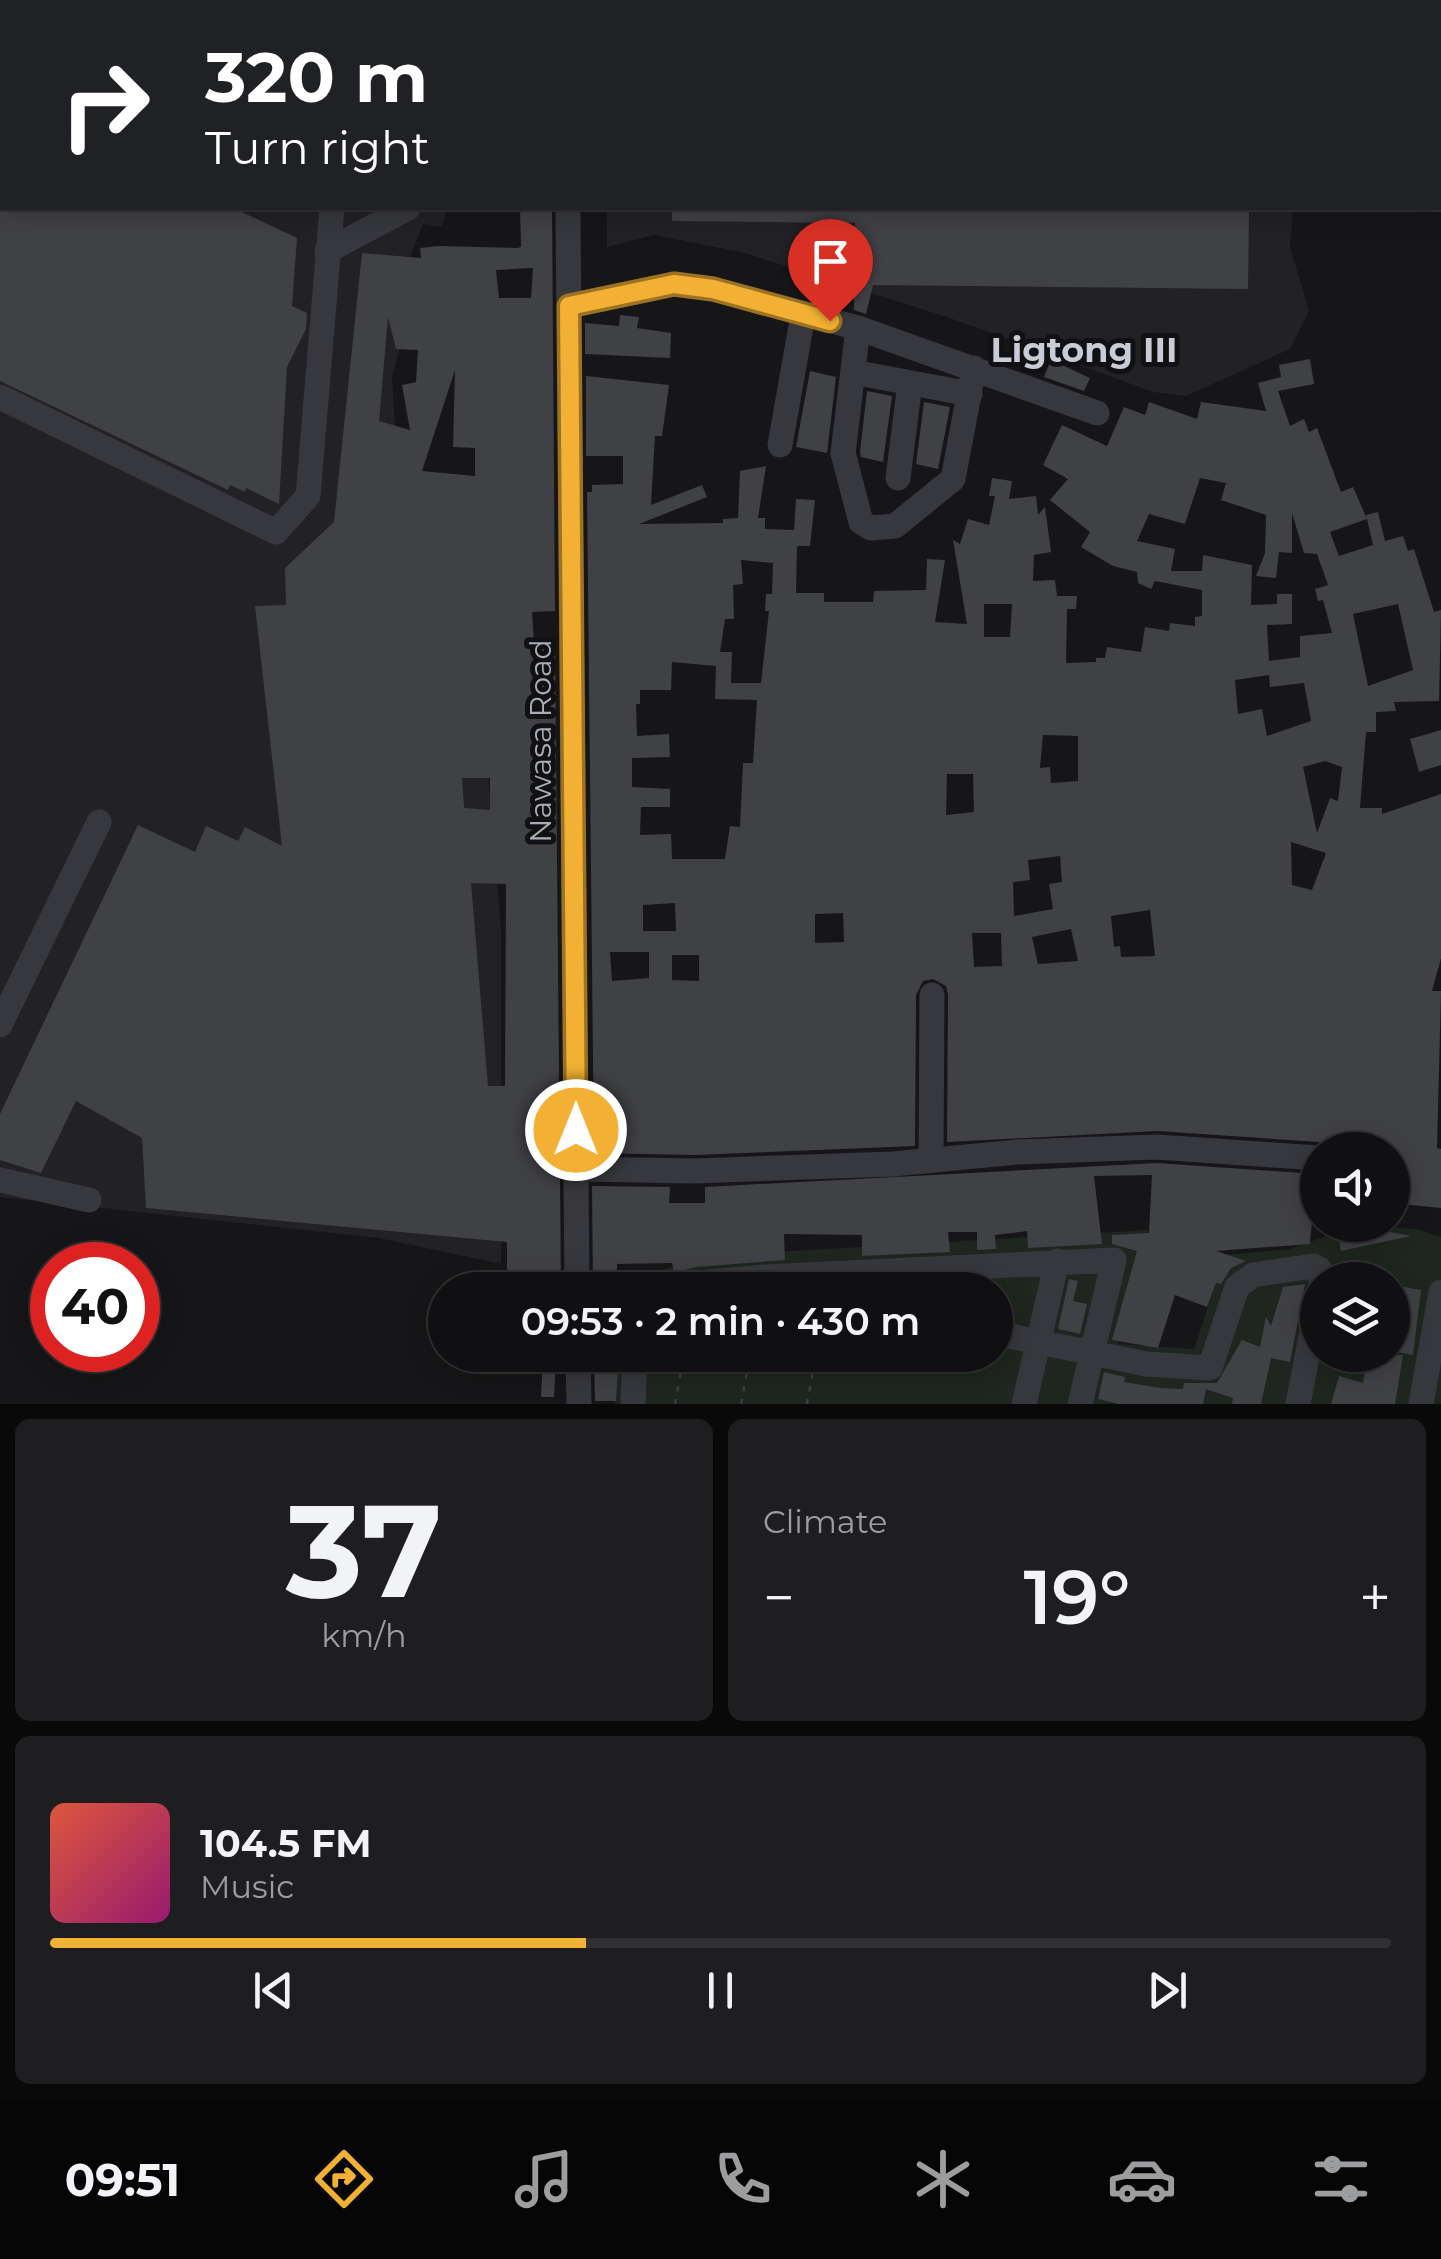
<!DOCTYPE html>
<meta charset="utf-8">
<style>
body{margin:0;font-family:Montserrat,sans-serif;background:#1e1e20;color:#f1f3f6;height:100vh;display:flex;flex-direction:column;font-size:38px;white-space:nowrap}
*{box-sizing:border-box;margin:0}
p{font-size:32px;color:#9c9d9f}
.icon{flex:none;width:55px;height:55px;fill:none;stroke:currentColor;stroke-width:2;stroke-linecap:round;stroke-linejoin:round}
.map{position:relative;height:1404px;overflow:hidden}
.side{display:flex;flex-direction:column;gap:15px;padding:15px;background:#09090a;flex:1}
.side>*{flex:none}
.guide{position:absolute;left:0px;top:0px;width:1442px;height:210px;box-shadow:0 5px 25px #0003,0 0 0 2px #303032;background:#202124;color:#fff;overflow:hidden}
.buttons{position:absolute;left:1300px;top:1132px;display:grid;gap:20px}
.buttons a{display:grid;place-items:center;width:110px;height:110px;border-radius:50%;background:#101012;box-shadow:0 5px 25px #0003,0 0 0 2px #303032;font-size:50px}
.speed{position:absolute;left:30px;top:1242px;display:flex;gap:20px;font-size:50px;font-weight:700;text-align:center}
.speed>*{display:grid;place-content:center;width:130px;height:130px;border-radius:50%;background:#101012;box-shadow:0 5px 25px #0003,0 0 0 2px #303032;line-height:1}
.speed .limit{border:15px solid #d22;background:#fff;color:#111}
.pin{position:absolute;display:grid;place-items:center;width:85px;height:85px;color:#fff;margin:-102px -42px;border-radius:50% 50% 50% 0;rotate:-45deg;box-shadow:0 0 10px #0007}
.pin .icon{rotate:45deg}
.me{position:absolute;width:110px;margin:-55px;rotate:0deg;stroke-linejoin:round;filter:drop-shadow(0 0 8px #0008)}
.turn{display:flex;align-items:center;gap:35px;height:210px;padding:0 40px;font-size:45px}
.turn .icon{width:130px;height:130px;stroke-width:2.5}
.turn b{display:block;font-size:70px;line-height:85px}
.big{font-size:75px;font-weight:600;line-height:1.1}
.side .tile{flex:1;display:flex;flex-direction:column;justify-content:center;gap:15px;min-width:0;padding:0 35px;border-radius:15px;background:#1e1e20}
.side .dial{align-items:center;gap:0}
.dial b{font-size:130px;line-height:1}
.song{display:flex;align-items:center;gap:30px}
.cover{width:120px;height:120px;border-radius:15px;background:linear-gradient(135deg,hsl(10 70% 55%),hsl(320 70% 35%))}
.played{height:10px;border-radius:5px;background:linear-gradient(90deg,#f2b134 40%,#303032 40%)}
.keys{display:flex;justify-content:space-around;direction:ltr}
.heat{display:flex;justify-content:space-between;align-items:center;font-size:55px;direction:ltr}
.side .tiles{flex:1;display:grid;gap:15px;grid-template-columns:1fr 1fr}
.tile:last-child{grid-column:span 2}
.trip{position:absolute;left:428px;top:1272px;width:585px;height:100px;border-radius:50px;background:#101012;box-shadow:0 5px 25px #0003,0 0 0 2px #303032;font-weight:600;line-height:100px;text-align:center}
.dock{display:flex;height:160px;justify-content:space-around;align-items:center;background:#060607;color:#9c9d9f}
.dock .icon{width:70px;height:70px}
.dock .selected{color:#f2b134}
.dock b{font-size:45px;color:#f1f3f6}
.map>svg:first-child{display:block}
.built{fill:#222225}
.green{fill:#1e261f;fill-rule:evenodd}
.building{fill:#404145;fill-rule:evenodd}
.lines{fill:none;stroke-linecap:round;stroke-linejoin:round}
.path{stroke:#3d3f44;stroke-width:2.5;stroke-dasharray:5 8;stroke-linecap:butt}
.minor{stroke:#37383d;stroke-width:25}
.route-casing{stroke:#9d7322;stroke-width:25}
.route{stroke:#f2b134;stroke-width:18}
.labels{text-anchor:middle;dominant-baseline:central;stroke-width:10;stroke-linejoin:round;paint-order:stroke}
.street-label{font-size:30px;fill:#a8adb8;stroke:#111113}
.quarter-label{font-size:35px;font-weight:bold;fill:#c9ccd4;stroke:#111113}
</style>
<div class="map">
<svg width="1441" height="1404" viewBox="0 0 1441 1404">
<rect width="100%" height="100%" fill="#161618"/>
<path class="built" d="M0 0H527L2 2V208H447L442 227 423 224 411 254 404 333 392 377 395 425 383 440 482 704 501 928V1264L379 1238 0 1197Z
M611 0H1285L1286 2H611Z
M607 208H1293L1290 247 1309 311 1290 349 1186 396 1153 392 947 317 745 253 654 235 607 247Z"/>
<path class="green" d="M1357 1225 1416 1229 1441 1237V1404H615V1355H995V1290H615V1276L649 1277 667 1268 722 1255 1148 1230 1118 1344 1194 1349 1225 1255 1290 1249ZM1318 1280H1392V1355H1318Z"/>
<path class="building" d="M0 208H233L297 238 292 306 307 313 306 329 287 367 279 504 246 488 245 492 230 485 228 490 0 381Z
M520 208H552L555 611 532 612 534 642H555L561 1290H541V1271L507 1270V1242L146 1208 142 1138 76 1101 41 1173 0 1160V1114L138 825 195 852 206 826 238 841 245 827 282 846 255 606 286 605 285 568 334 522 362 253 421 258 420 248 438 246 517 248 521 247ZM533 268 531 298H499L496 270ZM388 317 396 349 418 350 416 382 402 385 410 430 379 421ZM455 370 453 447 475 448V476L422 471ZM462 778H490V810L464 808ZM471 883 506 884 505 1086H488Z
M672 208H1249L1248 289 873 285 866 314 854 310 855 223 672 221Z
M620 315 639 317 637 328 671 333 670 358 585 354V323L619 326Z
M1310 359 1314 384 1278 391 1290 426 1304 419 1309 432 1317 428 1341 492 1353 487 1367 519 1366 515 1378 512 1385 541 1403 536 1408 551 1414 549 1434 612 1441 610 1439 701 1394 702 1396 711 1376 712V732H1366L1360 808H1382V814L1441 794V958L1432 991H1441L1437 1148 1441 1149V1208L1392 1203V1150H1332L1319 1142 1157 1131 947 1142 948 995 946 986 933 979 923 981 916 995 915 1146 694 1155 594 1153 587 492H592V485L623 484V456H586V376L669 385 662 436H655L651 505 702 485 707 497 639 524 723 523V519L738 518 740 471 766 466 758 518H765V529L794 530 796 499 815 500 810 546H797L796 593H824V602H873L874 591 926 590 927 559 945 560 935 622 967 624 953 540 960 544 968 519 989 525 995 496H989L992 478 1012 481 1009 499 1036 496 1038 515 1045 507 1051 552 1034 555 1033 581 1055 580 1057 596H1077L1076 609H1067L1066 663 1096 662V658H1105L1107 647 1141 652 1145 627 1169 631 1170 623 1195 626V617L1202 616V590L1155 581 1151 589 1138 583 1137 572 1113 566 1081 547 1090 532 1050 500 1068 479 1043 465 1062 425 1107 446 1124 407 1145 415 1149 402 1197 419 1201 402 1266 411 1258 383 1281 377 1279 365ZM1200 478 1226 483 1221 500 1266 515 1265 553 1256 576 1276 578 1279 552 1292 553V513L1304 553 1317 554 1328 585 1315 589 1318 601 1323 600 1332 633 1300 636V657L1269 661 1267 625 1292 624V594H1277V604L1251 605 1252 565 1203 555 1202 571H1171L1175 549 1137 541 1149 514 1185 524ZM1367 519 1373 545 1339 556 1330 532ZM741 560 773 563 772 594H766L765 611H769L761 683H731L732 652H720L725 619H734L733 585 743 584ZM984 604H1012L1010 637H984ZM1398 604 1413 670 1368 686 1353 614ZM672 662 716 666 715 699 757 700 753 763H743L740 827 730 826 725 859H672L671 834 640 835 641 807H670V789L632 787V758L670 757 669 734 637 736 636 704H640V690H671ZM1269 675 1270 687 1304 683 1311 721 1267 736 1262 709 1238 714 1235 680ZM1043 735 1078 736V781L1051 783 1050 767 1040 768ZM1325 761 1342 767 1338 801 1330 798 1317 833 1303 767ZM947 774H973L974 812 946 815ZM1291 842 1326 853 1312 890 1292 885ZM1060 856 1062 882 1049 884 1053 909 1014 916 1013 882 1030 880 1028 860ZM675 903 676 931H643V905ZM1150 910 1155 956 1121 957 1120 946 1114 947 1111 916ZM843 913 844 942 815 943V914ZM1071 929 1078 961 1038 964 1032 937ZM972 933H1001L1002 966 974 967ZM610 952H649V978L612 981ZM672 955H699V981L672 980Z
M1051 360 1090 378 1084 391 1044 377Z
M810 371 836 377 827 453 796 447Z
M867 391 892 396 883 462 861 457 860 452Z
M924 402 950 407 938 469 916 464Z
M1441 730V765L1419 772 1410 739Z
M1157 1163 1316 1174 1310 1244 1216 1251 1246 1261 1231 1268 1221 1284 1216 1283 1207 1307 1175 1295 1158 1348 1112 1340 1137 1251 1112 1244V1235L1149 1233 1152 1175 1094 1176 1102 1244 1028 1248 1027 1231 995 1235 996 1249 977 1250V1232H948L950 1252 862 1256V1235L784 1234 785 1260 696 1267 674 1273 672 1263 617 1264V1290H593L592 1186 670 1187 669 1203H705V1187Z
M1374 1229 1411 1236 1341 1251 1339 1238Z
M1069 1279 1078 1281 1073 1301 1087 1304 1080 1334 1058 1329Z
M1305 1284 1290 1362 1271 1358 1261 1404H1232L1233 1398 1206 1389 1203 1404H1118L1098 1399 1104 1372 1125 1377 1124 1382 1161 1388 1183 1389 1184 1383H1217L1242 1340 1260 1347 1266 1317 1271 1326 1283 1287Z
M1398 1286 1421 1290 1413 1355 1392 1351Z
M543 1355H556L554 1397H541Z
M594 1355H619L616 1401H595Z
M1368 1355H1403L1395 1404H1331L1339 1376 1363 1383Z"/>
<g class="lines">
<path class="path" d="M675 1404 684 1355
M741 1404 750 1355
M807 1404 816 1355"/>
<path class="minor" d="M566 0V2
M353 2V0
M399 2V0
M568 208 577 1290
M327 251 408 208
M569 306 674 284 713 289 858 328 1097 413
M858 328 843 453 861 522 871 528 895 526 953 479 974 368
M853 372 970 394
M0 397 276 532 308 496 332 208
M780 445 803 315
M898 478 910 383
M0 1025 99 822
M931 1160 932 995
M576 1169 694 1171 893 1164 1018 1152 1157 1147 1318 1158
M0 1180 89 1200
M674 1290 697 1283 765 1277 1114 1260 1080 1404
M995 1333 1146 1364 1210 1368 1237 1287 1253 1275 1313 1266 1319 1269 1321 1280
M578 1355 579 1404
M633 1404 635 1355
M1024 1404 1057 1261
M1298 1404 1318 1301
M1421 1404 1441 1292"/>
</g>
<g class="lines">
<defs>
<path id="route" d="M576 1130 569 306 674 284 713 289 830 321"/>
</defs>
<use href="#route" class="route-casing"/>
<use href="#route" class="route"/>
</g>
<g class="labels">
<g class="street-label">
<text transform="translate(540 741) rotate(-90)">Nawasa Road</text>
</g>
<g class="quarter-label">
<text x="1084" y="349">Ligtong III</text>
</g>
</g>
</svg>
<div class="buttons">
<a><svg class="icon" aria-label="sound" viewBox="0 0 24 24"><path d="M4 9h4l5-4v14l-5-4H4zM17 9q2 3 0 6"/></svg></a>
<a><svg class="icon" aria-label="layers" viewBox="0 0 24 24"><path d="M12 4l9 5-9 5-9-5zM3 14l9 5 9-5"/></svg></a>
</div>
<div class="speed"><div class="limit">40</div></div>
<div class="pin" style="left:830px;top:321px;background:#d93025"><svg class="icon" aria-label="arrive" viewBox="0 0 24 24"><path d="M6 21V4h12l-3 4 3 4H6"/></svg></div>
<svg class="me" style="left:576px;top:1130px" viewBox="-20 -20 40 40"><circle r="17" fill="#f2b134" stroke="#fff" stroke-width="3"/><path d="M0-11L8 9 0 5-8 9z" fill="#fff"/></svg>
<div class="trip">09:53 · 2 min · 430 m</div>
<div class="guide">
<div class="turn"><svg class="icon" aria-label="right" viewBox="0 0 24 24"><path d="M7 20v-9h11M14 6l5 5-5 5"/></svg><div><b>320 m</b>Turn right</div></div>
</div>
</div>
<section class="side">
<div class="tiles">
<div class="tile dial"><b>37</b><p>km/h</p></div>
<div class="tile"><p>Climate</p>
<div class="heat"><a>−</a><b class="big">19°</b><a>+</a></div>
</div>
<div class="tile">
<div class="song"><i class="cover"></i><div><b>104.5 FM</b><p>Music</p></div></div>
<div class="played"></div>
<div class="keys"><svg class="icon" aria-label="previous" viewBox="0 0 24 24"><path d="M18 5L8 12l10 7zM5 5v14"/></svg><svg class="icon" aria-label="pause" viewBox="0 0 24 24"><path d="M8 5v14M16 5v14"/></svg><svg class="icon" aria-label="next" viewBox="0 0 24 24"><path d="M6 5l10 7-10 7zM19 5v14"/></svg></div>
</div>
</div>
</section>
<nav class="dock">
<b>09:51</b>
<svg class="icon selected" aria-label="directions" viewBox="0 0 24 24"><path d="M12 3l9 9-9 9-9-9zM9 14v-3h6M13 9l2 2-2 2"/></svg>
<svg class="icon" aria-label="music" viewBox="0 0 24 24"><path d="M9 18V5l10-2v13"/><circle cx="6" cy="18" r="3"/><circle cx="16" cy="16" r="3"/></svg>
<svg class="icon" aria-label="phone" viewBox="0 0 24 24"><path d="M5 4h4l2 5-3 2q2 4 5 5l2-3 5 2v4C11 20 4 13 5 4z"/></svg>
<svg class="icon" aria-label="climate" viewBox="0 0 24 24"><path d="M12 3v18M4 7l16 10M4 17L20 7"/></svg>
<svg class="icon" aria-label="car" viewBox="0 0 24 24"><path d="M5 17H2v-5l4-1 3-4h7l3 4 3 1v5h-3M9 17h6M6 11h13"/><circle cx="7" cy="17" r="2"/><circle cx="17" cy="17" r="2"/></svg>
<svg class="icon" aria-label="filters" viewBox="0 0 24 24"><path d="M4 7h16M4 17h16"/><circle cx="9" cy="7" r="2"/><circle cx="15" cy="17" r="2"/></svg>
</nav>
